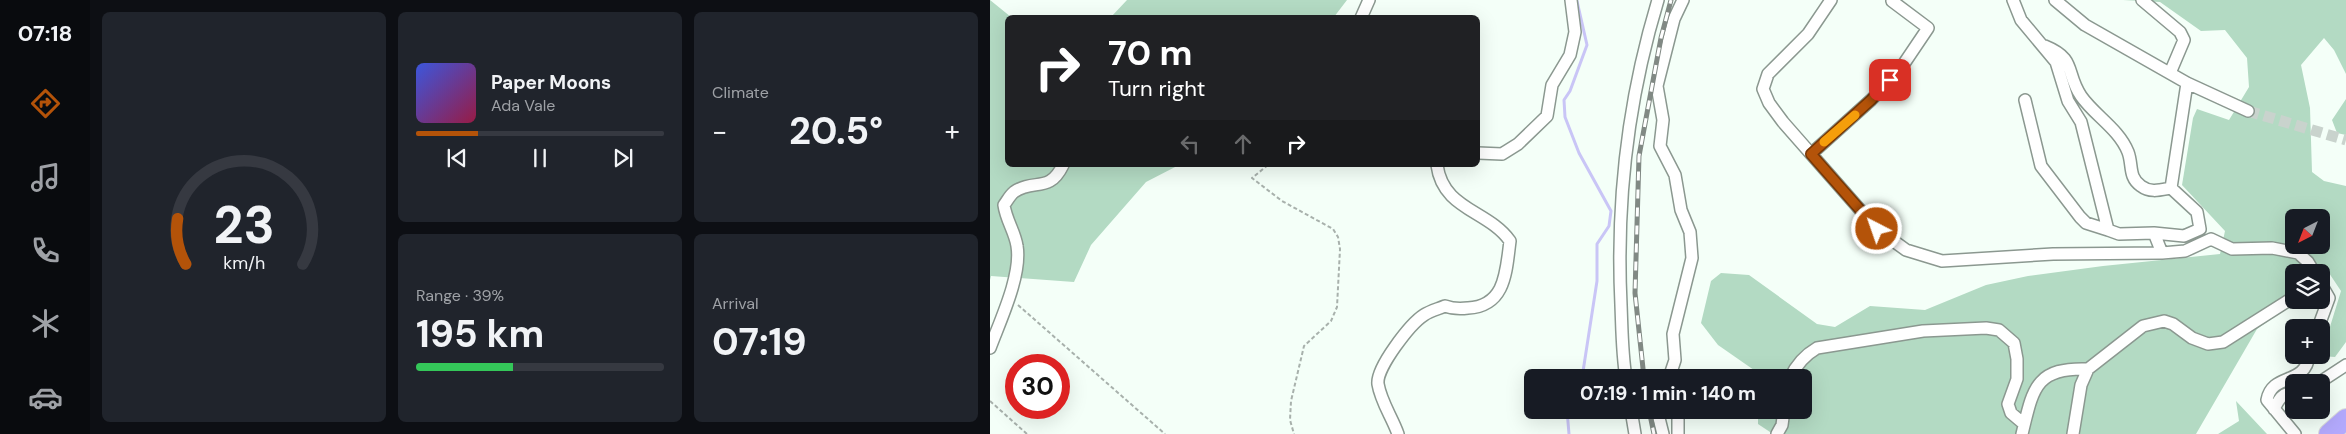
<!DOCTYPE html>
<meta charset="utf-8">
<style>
body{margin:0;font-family:"DM Sans",sans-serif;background:#20242c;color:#f1f3f6;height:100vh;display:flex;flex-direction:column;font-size:19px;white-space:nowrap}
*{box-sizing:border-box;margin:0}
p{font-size:16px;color:#9ea1a6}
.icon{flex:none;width:28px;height:28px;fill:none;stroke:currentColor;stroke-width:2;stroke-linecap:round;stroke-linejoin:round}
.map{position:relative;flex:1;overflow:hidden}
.panel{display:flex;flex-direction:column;gap:12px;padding:12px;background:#0d0f14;width:900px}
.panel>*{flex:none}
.guide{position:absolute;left:15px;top:15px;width:475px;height:152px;border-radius:8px;box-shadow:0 5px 20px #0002;background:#202124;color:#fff;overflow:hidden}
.needle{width:32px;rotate:222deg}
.controls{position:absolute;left:1295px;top:209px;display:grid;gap:10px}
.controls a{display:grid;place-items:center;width:45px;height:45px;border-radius:8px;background:#171b24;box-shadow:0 5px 20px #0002;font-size:25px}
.speed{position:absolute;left:15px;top:354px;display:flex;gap:10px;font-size:25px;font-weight:700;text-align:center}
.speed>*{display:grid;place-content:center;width:65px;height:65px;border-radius:50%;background:#171b24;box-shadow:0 5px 20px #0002;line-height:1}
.speed .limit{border:8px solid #d22;background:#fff;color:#111}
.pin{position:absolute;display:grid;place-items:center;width:42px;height:42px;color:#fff;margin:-21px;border-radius:10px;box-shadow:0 2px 8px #0006}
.me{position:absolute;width:55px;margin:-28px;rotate:319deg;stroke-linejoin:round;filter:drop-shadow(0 0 4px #0008)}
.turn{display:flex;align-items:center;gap:18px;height:105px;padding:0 20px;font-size:22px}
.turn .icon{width:65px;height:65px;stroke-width:2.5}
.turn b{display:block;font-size:35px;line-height:42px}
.lanes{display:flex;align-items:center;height:48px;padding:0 20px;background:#0003;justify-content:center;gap:25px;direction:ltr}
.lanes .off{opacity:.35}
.big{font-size:38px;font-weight:700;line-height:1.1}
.panel .card{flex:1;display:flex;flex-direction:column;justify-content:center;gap:8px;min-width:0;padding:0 18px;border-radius:8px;background:#20242c}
.panel .dial{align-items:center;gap:0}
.dial svg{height:130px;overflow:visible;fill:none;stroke:#363941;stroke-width:7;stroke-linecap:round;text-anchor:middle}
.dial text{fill:#f1f3f6;stroke:none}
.song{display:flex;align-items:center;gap:15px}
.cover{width:60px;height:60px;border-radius:8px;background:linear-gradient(135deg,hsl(230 70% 55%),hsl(340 70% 35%))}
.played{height:5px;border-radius:2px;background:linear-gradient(90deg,#b45309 25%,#363941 25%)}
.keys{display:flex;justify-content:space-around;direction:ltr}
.heat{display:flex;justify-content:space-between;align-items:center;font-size:28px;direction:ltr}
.charge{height:8px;border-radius:4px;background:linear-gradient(90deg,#34c759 39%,#363941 0)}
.panel .tiles{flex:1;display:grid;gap:12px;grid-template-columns:repeat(3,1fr)}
.card:first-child{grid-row:span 2}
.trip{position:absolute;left:534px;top:369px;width:288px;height:50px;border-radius:8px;background:#171b24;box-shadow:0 5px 20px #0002;font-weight:700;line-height:50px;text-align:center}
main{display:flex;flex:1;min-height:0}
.menu{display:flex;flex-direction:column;width:90px;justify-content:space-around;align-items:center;background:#090b0e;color:#9ea1a6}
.menu .icon{width:35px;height:35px}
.menu .on{color:#b45309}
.menu b{font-size:22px;color:#f1f3f6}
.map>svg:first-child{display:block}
.green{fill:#b3dac3;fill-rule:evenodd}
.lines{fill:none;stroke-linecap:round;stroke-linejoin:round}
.stream{stroke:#c9c5f6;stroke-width:3}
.minor-tunnel{stroke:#c9d3cd;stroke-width:11;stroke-dasharray:11 5.5;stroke-linecap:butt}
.minor-casing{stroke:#8b9890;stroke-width:14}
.motorway-casing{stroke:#dbdcdb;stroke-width:22}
.path{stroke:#a8b1ac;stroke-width:2;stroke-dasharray:4 2.5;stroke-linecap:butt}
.minor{stroke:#fff;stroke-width:11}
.motorway{stroke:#b3a9fc;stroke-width:20}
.rail-casing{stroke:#818984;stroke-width:5}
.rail{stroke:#fff;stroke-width:3;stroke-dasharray:9;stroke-linecap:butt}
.route-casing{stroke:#753606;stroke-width:12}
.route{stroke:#b45309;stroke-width:9}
.slow{stroke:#f59e0b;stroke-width:9}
</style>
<main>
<nav class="menu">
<b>07:18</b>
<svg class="icon on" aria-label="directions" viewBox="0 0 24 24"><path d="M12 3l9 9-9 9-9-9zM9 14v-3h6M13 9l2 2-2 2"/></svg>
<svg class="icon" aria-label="music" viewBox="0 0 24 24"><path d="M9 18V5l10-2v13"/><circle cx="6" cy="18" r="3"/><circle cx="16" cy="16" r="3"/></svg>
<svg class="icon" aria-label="phone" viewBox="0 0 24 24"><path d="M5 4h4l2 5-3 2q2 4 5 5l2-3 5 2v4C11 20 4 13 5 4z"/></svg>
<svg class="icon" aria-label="climate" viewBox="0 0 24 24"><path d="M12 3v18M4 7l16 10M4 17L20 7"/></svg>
<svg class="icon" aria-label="car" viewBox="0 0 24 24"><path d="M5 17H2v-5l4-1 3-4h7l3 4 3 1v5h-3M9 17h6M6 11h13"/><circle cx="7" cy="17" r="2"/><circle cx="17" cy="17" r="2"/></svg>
</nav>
<section class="panel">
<div class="tiles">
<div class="card dial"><svg viewBox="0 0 100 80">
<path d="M14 69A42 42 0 1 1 86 69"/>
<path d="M14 69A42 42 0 0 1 9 41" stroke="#b45309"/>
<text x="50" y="56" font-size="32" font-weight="700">23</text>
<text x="50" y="72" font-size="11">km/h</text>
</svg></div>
<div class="card">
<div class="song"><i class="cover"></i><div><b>Paper Moons</b><p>Ada Vale</p></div></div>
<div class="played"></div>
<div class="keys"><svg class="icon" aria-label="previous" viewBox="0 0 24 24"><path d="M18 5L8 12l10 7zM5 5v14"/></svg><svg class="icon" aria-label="pause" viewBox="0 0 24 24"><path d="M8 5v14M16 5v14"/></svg><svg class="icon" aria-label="next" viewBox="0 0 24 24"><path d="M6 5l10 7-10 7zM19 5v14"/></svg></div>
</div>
<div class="card"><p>Climate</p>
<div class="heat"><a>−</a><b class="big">20.5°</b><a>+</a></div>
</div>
<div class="card"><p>Range · 39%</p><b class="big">195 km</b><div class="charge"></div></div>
<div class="card"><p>Arrival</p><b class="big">07:19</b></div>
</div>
</section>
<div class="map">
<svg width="1356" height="434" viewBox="0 0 1356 434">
<rect width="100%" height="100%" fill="#f4fff8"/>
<path class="green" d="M0 0 21 17 18 18V165H189L156 182 101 245 84 282 1 276 0 280Z
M137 0H357L344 17H121Z
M1133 0H1356V74L1344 50 1334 38 1311 65 1320 108 1322 172 1334 181 1356 186V342L1345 357 1331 356 1351 291 1335 267 1310 269V272H1304V300H1308L1267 329 1206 434H783L768 424V410H812V378L774 377 728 345 711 323 721 281 731 273 759 275 827 324 845 327 880 306 935 310 996 285 1038 276 1113 266 1230 254 1235 231 1192 185 1203 118 1207 109 1239 120 1259 87 1257 58 1235 30 1211 31 1170 2ZM1304 218H1331V245H1304Z
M1356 99V135L1347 133 1342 120Z
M1246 401 1277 434H1228L1249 421Z"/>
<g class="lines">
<path class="stream" d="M587 1 597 45 580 91 574 100 575 117 589 153 621 211 619 226 607 244V281L592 378
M577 410 579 434"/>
<path class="minor-tunnel" d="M1258 111 1356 140"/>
<defs>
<path id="minor" d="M841 0 818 34 778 74 773 89 779 103 793 122 887 229 916 250 952 261 1063 254 1172 253
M1023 0 1031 20 1066 62 1078 101 1091 122 1118 230 1129 234 1164 233 1194 236 1210 229 1207 212 1181 188 1197 83
M1065 0 1095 25 1197 83 1258 111
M1152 0 1190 32 1194 40 1180 73
M371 18 379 0
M1055 46C1087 59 1075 72 1091 96 1104 115 1129 129 1138 152 1143 165 1138 177 1151 186 1160 193 1170 190 1181 188
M1035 100 1051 166 1090 217 1096 223 1118 230
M488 153 512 154 528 144 557 116 562 85 580 55 585 32 581 0
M821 154 881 100 909 71 938 28 902 1
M1164 233 1172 253 1195 251 1221 239 1242 249 1282 248 1308 253 1318 262 1324 272
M1328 328 1339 298 1331 284
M0 348C10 321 32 275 27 246 25 232 16 220 14 205 17 201 20 195 24 192 44 178 59 194 73 165
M636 378C632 354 632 329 631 305 626 202 638 99 668 0
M679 378 685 360 683 334 702 258 700 232 691 210 685 175 670 146 673 120 667 86 684 19 693 0
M800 378C806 365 815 355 827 348L933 331 996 328 1009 330 1024 343 1027 359V379L1018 404 1021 413 1034 424
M1330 382 1356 365
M1284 409C1289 399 1292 393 1304 392
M641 410 645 434
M667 410 673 434
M408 434C402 417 391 402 388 384 386 368 420 324 434 315 440 311 448 309 455 306 463 309 470 309 478 308 516 306 516 271 520 241 498 210 453 210 447 165
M688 434V410
M787 434 792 425 794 410
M1032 434C1043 389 1045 367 1098 369
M1083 434 1091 385 1098 369 1153 326 1174 321 1183 324 1202 338 1218 344 1233 342 1304 297
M1305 434 1277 400C1282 372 1316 386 1319 355"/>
<path id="motorway" d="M1339 434 1356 419"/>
</defs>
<use href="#minor" class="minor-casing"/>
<use href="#motorway" class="motorway-casing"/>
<path class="path" d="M278 165 262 178 292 201 343 229 348 237 350 249 347 307 341 321 314 346 301 401 300 420 304 434
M28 305 175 434
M0 401 37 434"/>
<use href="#minor" class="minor"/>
<use href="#motorway" class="motorway"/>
<defs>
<path id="rail" d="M654 378 645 293 649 156 671 38 681 0
M659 410 664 434"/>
</defs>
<use href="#rail" class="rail-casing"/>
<use href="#rail" class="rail"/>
</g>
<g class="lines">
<defs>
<path id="route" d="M887 229 821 154 881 100 900 80"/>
</defs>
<use href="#route" class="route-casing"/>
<use href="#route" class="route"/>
<path class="slow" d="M834 142 865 115"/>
</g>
</svg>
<div class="controls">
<a><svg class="needle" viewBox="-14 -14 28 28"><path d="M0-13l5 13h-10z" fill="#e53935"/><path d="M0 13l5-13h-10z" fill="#9ea1a6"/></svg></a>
<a><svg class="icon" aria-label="layers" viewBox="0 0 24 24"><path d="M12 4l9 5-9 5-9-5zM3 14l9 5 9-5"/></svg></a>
<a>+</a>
<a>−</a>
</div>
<div class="speed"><div class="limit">30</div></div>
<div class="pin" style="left:900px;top:80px;background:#d93025"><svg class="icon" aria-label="arrive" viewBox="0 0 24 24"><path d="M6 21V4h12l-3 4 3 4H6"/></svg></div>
<svg class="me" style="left:887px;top:229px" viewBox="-20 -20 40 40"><circle r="17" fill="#b45309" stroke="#fff" stroke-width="3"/><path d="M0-11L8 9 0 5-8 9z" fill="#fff"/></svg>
<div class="trip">07:19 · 1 min · 140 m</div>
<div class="guide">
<div class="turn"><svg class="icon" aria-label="right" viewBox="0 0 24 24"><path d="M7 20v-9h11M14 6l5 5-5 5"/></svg><div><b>70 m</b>Turn right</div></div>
<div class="lanes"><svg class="icon off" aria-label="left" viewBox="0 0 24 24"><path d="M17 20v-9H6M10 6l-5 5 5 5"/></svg><svg class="icon off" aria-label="ahead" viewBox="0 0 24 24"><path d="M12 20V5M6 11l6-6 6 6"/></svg><svg class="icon" aria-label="right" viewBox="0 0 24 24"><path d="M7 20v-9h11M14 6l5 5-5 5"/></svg></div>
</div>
</div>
</main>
